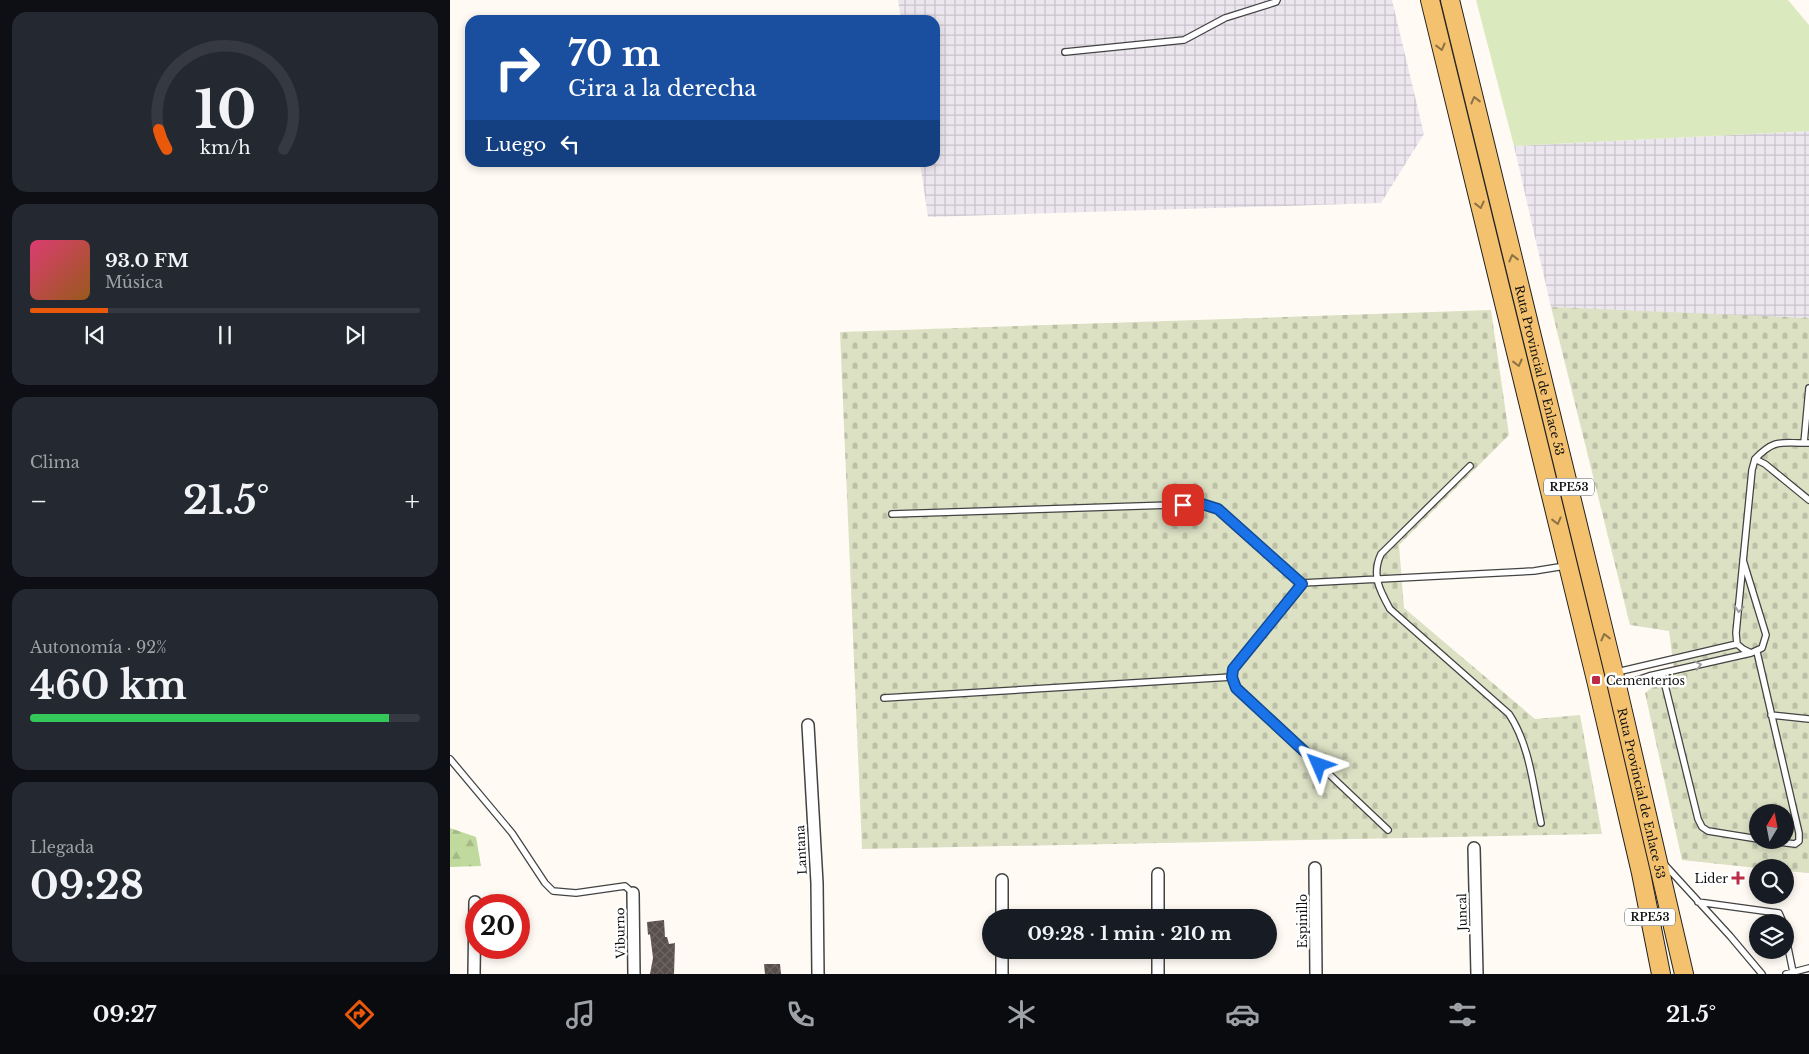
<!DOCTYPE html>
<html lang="es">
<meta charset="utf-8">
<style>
body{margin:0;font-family:"Libre Baskerville",serif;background:#242831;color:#f1f3f6;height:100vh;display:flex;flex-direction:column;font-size:19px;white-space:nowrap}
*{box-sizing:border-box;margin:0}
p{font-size:16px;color:#9ea1a6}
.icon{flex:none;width:28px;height:28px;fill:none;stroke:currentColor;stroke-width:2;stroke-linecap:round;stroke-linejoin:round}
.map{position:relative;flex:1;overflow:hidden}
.details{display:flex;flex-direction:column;gap:12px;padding:12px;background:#0d0f14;width:450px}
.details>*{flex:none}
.top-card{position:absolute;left:15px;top:15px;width:475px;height:152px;border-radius:15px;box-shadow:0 2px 8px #0003;background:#1a4fa0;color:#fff;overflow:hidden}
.needle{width:32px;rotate:10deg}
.fabs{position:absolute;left:1299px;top:804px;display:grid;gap:10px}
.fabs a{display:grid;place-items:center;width:45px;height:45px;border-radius:50%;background:#171b24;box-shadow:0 2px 8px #0003;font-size:25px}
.speed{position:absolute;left:15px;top:894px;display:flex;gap:10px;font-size:25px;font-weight:700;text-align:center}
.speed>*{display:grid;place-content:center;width:65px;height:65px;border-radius:50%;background:#171b24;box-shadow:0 2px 8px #0003;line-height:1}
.speed .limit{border:8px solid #d22;background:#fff;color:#111}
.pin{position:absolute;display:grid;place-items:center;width:42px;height:42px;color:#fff;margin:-21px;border-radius:10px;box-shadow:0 2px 8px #0006}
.me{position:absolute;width:55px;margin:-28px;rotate:313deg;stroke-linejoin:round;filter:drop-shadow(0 0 4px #0008)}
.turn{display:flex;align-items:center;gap:18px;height:105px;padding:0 20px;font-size:22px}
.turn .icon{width:65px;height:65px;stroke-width:2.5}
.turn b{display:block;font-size:35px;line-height:42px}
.then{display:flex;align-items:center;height:48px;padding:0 20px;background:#0003;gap:10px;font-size:19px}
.big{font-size:38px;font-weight:700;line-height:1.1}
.details .tile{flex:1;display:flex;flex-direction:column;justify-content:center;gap:8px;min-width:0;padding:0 18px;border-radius:15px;background:#242831}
.details .dial{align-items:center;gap:0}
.dial svg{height:130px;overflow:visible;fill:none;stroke:#363941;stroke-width:7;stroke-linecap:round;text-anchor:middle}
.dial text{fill:#f1f3f6;stroke:none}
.song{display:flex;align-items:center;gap:15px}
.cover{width:60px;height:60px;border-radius:8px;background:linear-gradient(135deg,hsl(340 70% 55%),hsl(30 70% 35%))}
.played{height:5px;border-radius:2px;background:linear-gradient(90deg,#ea580c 20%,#363941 20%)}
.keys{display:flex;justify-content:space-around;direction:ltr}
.heat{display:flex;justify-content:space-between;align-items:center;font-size:28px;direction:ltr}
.charge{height:8px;border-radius:4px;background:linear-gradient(90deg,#34c759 92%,#363941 0)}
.trip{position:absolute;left:532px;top:909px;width:295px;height:50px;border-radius:25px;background:#171b24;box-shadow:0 2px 8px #0003;font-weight:700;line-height:50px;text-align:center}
.tabs{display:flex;height:80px;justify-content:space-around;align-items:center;background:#090b0e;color:#9ea1a6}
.tabs .icon{width:35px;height:35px}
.tabs .selected{color:#ea580c}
.tabs b{font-size:22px;color:#f1f3f6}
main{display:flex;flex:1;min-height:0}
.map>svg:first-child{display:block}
.industrial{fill:url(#industrial-grid)}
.grass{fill:#dae9be}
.forest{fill:url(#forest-firs)}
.cemetery{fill:url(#cemetery-stones);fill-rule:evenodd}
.building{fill:url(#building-cross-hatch)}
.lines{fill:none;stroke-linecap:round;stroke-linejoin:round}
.lane-casing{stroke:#434343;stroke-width:8}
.street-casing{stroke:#434343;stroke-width:14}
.primary-casing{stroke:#212121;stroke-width:20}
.lane{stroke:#fff;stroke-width:5.5}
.street{stroke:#fff;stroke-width:11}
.primary{stroke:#f4c26f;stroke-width:18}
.oneway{stroke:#8d7244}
.oneway2{stroke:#9f9f9f}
.route-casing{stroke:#114b97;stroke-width:12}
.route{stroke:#1a73e8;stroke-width:9}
.poi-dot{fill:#bd2c46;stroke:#fff;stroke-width:2}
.labels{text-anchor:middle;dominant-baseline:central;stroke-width:5;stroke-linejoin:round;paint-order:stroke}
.shield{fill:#fff;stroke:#585858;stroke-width:1}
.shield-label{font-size:11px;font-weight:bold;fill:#101010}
.street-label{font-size:12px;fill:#101010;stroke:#fff}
.poi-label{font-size:12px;fill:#101010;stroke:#fff;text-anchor:start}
</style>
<main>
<section class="details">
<div class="tile dial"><svg viewBox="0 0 100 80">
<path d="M14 69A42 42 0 1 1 86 69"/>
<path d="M14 69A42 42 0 0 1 9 57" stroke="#ea580c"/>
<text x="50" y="56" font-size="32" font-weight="700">10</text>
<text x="50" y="72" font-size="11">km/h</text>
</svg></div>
<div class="tile">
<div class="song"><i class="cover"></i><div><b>93.0 FM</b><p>Música</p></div></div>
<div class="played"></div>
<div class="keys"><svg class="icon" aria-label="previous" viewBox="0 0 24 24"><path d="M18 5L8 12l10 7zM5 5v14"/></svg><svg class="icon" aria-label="pause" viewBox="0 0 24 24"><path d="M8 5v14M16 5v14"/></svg><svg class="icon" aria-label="next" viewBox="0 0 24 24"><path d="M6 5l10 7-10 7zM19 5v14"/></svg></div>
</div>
<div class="tile"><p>Clima</p>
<div class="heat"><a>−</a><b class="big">21.5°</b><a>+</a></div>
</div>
<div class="tile"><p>Autonomía · 92%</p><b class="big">460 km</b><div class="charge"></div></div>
<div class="tile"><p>Llegada</p><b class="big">09:28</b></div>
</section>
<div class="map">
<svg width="1359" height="974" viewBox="0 0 1359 974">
<defs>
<pattern id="industrial-grid" width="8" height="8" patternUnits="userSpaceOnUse" patternTransform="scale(1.25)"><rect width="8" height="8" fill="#ece6ee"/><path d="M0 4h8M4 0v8" fill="none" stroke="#c9c4cb"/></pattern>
<pattern id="forest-firs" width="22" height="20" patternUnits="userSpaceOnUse" patternTransform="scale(1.25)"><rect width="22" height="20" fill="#c0d99d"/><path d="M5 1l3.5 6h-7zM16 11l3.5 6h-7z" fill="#a4b986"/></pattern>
<pattern id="cemetery-stones" width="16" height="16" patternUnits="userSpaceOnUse" patternTransform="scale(1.25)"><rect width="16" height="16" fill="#dce1c4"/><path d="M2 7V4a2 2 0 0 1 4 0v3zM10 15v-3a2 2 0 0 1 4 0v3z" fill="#bcc0a7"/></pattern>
<pattern id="building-cross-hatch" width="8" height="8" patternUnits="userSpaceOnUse" patternTransform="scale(1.25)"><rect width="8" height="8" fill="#59504d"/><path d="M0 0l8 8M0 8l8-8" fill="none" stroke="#6c6562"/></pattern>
</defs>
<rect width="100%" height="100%" fill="#fffbf4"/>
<path class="industrial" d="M448 0H942L974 134 931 203 478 217 470 163 485 162V20H451Z
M1359 131V322L1101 307 1064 146Z"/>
<path class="grass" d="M1026 0H1338L1359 25V131L1064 146Z"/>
<path class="forest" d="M0 828 26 837 31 866 0 867Z"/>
<path class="cemetery" d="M1101 307 1359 318V873L1335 871V868H1307L1232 860 1195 693 1224 669 1219 631 1180 625ZM1308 812H1335V840H1308Z
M1041 310 1059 435 949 545 954 608 1085 719 1130 715 1152 834 412 849 390 332Z"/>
<path class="building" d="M214 920 215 937H217L219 944 225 943 224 974H200L203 958 200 934 198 935 197 922Z
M314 964H330L331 974H315Z"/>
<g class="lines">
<defs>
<path id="lane" d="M615 52 734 40 775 18 826 2 827 0
M1354 443 1359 388
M1359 443C1332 444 1326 437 1305 459L1315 464 1359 500
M1020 466 931 554C921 575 930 591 940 609L1059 714C1080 746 1083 786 1091 823
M442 514 752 504 768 509 852 583 1084 571 1115 566
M1293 560 1316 635 1312 648 1301 653 1293 649 1287 644 1286 633 1302 470 1305 459
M852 583 783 669 782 677 787 687 938 830
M1307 652 1349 833V841L1345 844 1311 840
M1167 672 1287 644
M1212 673 1248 819 1252 827 1258 831 1308 839
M1169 686 1199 676 1301 653
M434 698 782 677
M1321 715 1359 719
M0 759 62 833 95 883 103 891 126 893 175 886 183 893
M1215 865 1280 936 1312 974
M1248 902 1321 912 1329 913 1333 922
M1335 933 1343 972
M1336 974 1359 968"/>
<path id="street" d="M358 725 367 883 368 974
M1024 848 1027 974
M865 868 866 974
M708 874V918
M552 880V918
M183 893 184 974
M552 950V974
M708 950V974
M24 974 25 902"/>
<g id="primary">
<path d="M980 0 1146 680 1191 873 1211 974"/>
<path id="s1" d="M1000 0 1164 673 1234 974"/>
</g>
</defs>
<use href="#lane" class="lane-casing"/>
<use href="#street" class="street-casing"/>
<use href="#primary" class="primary-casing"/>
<use href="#lane" class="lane"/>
<use href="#street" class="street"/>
<use href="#primary" class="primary"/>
</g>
<defs><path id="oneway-chevron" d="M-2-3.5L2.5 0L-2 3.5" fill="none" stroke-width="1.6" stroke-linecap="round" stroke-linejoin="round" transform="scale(1.25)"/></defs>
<g class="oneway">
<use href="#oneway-chevron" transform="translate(991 47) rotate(76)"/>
<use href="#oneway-chevron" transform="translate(1025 100) rotate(-104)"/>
<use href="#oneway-chevron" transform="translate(1030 205) rotate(76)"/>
<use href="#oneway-chevron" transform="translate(1063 258) rotate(-104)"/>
<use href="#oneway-chevron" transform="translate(1068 363) rotate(76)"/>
<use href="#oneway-chevron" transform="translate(1107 521) rotate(76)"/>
<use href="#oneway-chevron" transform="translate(1155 637) rotate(-104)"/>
</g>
<g class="oneway2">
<use href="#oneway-chevron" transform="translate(1289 609) rotate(95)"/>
<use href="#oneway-chevron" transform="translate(1248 665) rotate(-13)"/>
</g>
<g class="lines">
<defs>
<path id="route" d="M733 505 752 504 768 509 852 584 783 669 782 677 786 688 869 765"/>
</defs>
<use href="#route" class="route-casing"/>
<use href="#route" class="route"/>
</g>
<g class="poi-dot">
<rect x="1141" y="675" width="10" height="10" rx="2.5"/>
<path d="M1285.5 870.5h5v5h5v5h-5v5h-5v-5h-5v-5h5z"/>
</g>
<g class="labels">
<g class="shield">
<rect x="1094" y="478.5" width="50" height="17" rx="4"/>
<rect x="1175" y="908.5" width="50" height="17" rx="4"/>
</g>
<g class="shield-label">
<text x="1119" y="487">RPE53</text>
<text x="1200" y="917">RPE53</text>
</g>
<g class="street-label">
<text stroke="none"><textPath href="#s1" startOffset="381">Ruta Provincial de Enlace 53</textPath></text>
<text stroke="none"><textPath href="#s1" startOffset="816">Ruta Provincial de Enlace 53</textPath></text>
<text transform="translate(351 850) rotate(-93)">Lantana</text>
<text transform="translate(1012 912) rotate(-91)">Juncal</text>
<text transform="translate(852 921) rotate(-90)">Espinillo</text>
<text transform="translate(170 933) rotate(-91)">Viburno</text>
</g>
<g class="poi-label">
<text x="1156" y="680">Cementerios</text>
<text x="1278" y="878" text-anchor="end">Lider</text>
</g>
</g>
</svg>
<div class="fabs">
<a><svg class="needle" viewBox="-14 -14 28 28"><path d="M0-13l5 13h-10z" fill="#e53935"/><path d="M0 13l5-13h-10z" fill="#9ea1a6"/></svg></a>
<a><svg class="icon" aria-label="search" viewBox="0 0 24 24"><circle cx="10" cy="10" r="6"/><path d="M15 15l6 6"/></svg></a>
<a><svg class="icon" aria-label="layers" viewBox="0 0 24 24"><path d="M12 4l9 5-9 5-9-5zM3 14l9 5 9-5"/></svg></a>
</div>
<div class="speed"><div class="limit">20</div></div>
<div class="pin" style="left:733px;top:505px;background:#d93025"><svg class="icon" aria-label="arrive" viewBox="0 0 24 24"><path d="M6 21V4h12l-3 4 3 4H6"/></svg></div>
<svg class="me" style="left:869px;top:765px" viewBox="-20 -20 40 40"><path d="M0-17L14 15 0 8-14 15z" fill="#1a73e8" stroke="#fff" stroke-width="4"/></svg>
<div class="trip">09:28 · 1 min · 210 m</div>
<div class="top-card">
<div class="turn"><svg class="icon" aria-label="right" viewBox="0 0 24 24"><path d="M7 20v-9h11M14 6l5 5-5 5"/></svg><div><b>70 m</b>Gira a la derecha</div></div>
<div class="then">Luego<svg class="icon" aria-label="left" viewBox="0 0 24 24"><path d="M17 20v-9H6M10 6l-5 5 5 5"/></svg></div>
</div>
</div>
</main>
<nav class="tabs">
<b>09:27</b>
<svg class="icon selected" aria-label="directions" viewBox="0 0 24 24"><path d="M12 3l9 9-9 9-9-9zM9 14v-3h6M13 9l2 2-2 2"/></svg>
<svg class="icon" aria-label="music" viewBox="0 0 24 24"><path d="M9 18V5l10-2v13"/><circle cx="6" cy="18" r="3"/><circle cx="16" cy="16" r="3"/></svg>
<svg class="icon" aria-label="phone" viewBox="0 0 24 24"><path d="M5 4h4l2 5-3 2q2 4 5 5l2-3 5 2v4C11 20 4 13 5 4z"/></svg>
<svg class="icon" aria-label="climate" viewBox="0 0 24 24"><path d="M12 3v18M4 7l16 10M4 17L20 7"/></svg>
<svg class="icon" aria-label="car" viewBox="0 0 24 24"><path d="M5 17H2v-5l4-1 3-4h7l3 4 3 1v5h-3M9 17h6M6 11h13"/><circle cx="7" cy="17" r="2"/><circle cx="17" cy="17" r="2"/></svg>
<svg class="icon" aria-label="filters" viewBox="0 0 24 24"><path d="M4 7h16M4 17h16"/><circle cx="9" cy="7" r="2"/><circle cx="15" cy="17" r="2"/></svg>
<b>21.5°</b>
</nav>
